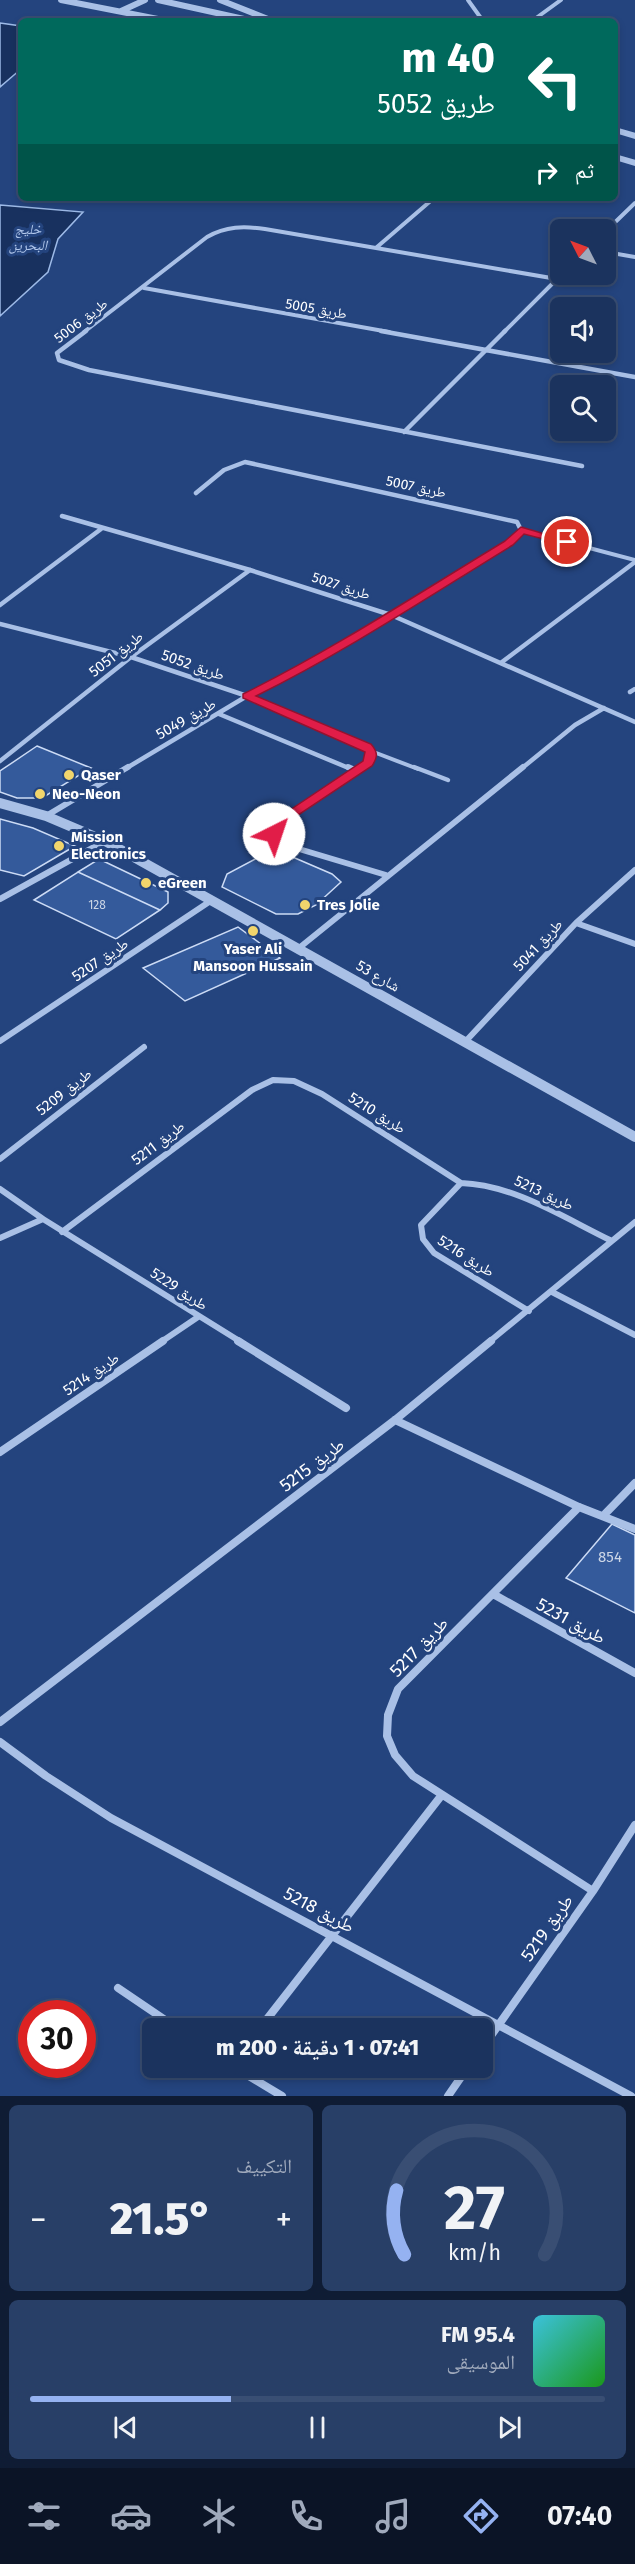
<!DOCTYPE html>
<html lang="ar">
<meta charset="utf-8">
<style>
body{margin:0;font-family:"Fira Sans","Noto Naskh Arabic",sans-serif;background:#283f67;color:#f1f3f6;direction:rtl;height:100vh;display:flex;flex-direction:column;font-size:22px;white-space:nowrap}
*{box-sizing:border-box;margin:0}
p{font-size:20px;color:#a0aabc}
.icon{flex:none;width:33px;height:33px;fill:none;stroke:currentColor;stroke-width:2;stroke-linecap:round;stroke-linejoin:round}
.map{position:relative;height:2096px;overflow:hidden;direction:ltr}
.side{display:flex;flex-direction:column;gap:9px;padding:9px;background:#0f1c34;flex:1}
.side>*{flex:none}
.top-card{position:absolute;left:18px;top:18px;width:600px;height:183px;border-radius:9px;box-shadow:0 3px 9px #0003,0 0 0 2px #394e73;direction:rtl;background:#00695c;color:#fff;overflow:hidden}
.needle{width:39px;rotate:312deg}
.tools{position:absolute;left:550px;top:219px;display:grid;gap:12px}
.tools a{display:grid;place-items:center;width:66px;height:66px;border-radius:9px;background:#1b335e;box-shadow:0 3px 9px #0003,0 0 0 2px #394e73;font-size:30px}
.speed{position:absolute;left:18px;top:2000px;display:flex;gap:12px;font-size:30px;font-weight:700;text-align:center}
.speed>*{display:grid;place-content:center;width:78px;height:78px;border-radius:50%;background:#1b335e;box-shadow:0 3px 9px #0003,0 0 0 2px #394e73;line-height:1}
.speed .limit{border:9px solid #d22;background:#fff;color:#111}
.pin{position:absolute;display:grid;place-items:center;width:51px;height:51px;color:#fff;margin:-26px;border:3px solid #fff;border-radius:50%;box-shadow:0 2px 6px #0007}
.me{position:absolute;width:66px;margin:-33px;rotate:41deg;stroke-linejoin:round;filter:drop-shadow(0 0 4px #0008)}
.turn{display:flex;align-items:center;gap:21px;height:126px;padding:0 24px;font-size:27px}
.turn .icon{width:78px;height:78px;stroke-width:2.5}
.turn b{display:block;font-size:42px;line-height:51px}
.then{display:flex;align-items:center;height:57px;padding:0 24px;background:#0003;gap:12px;font-size:22px}
.big{font-size:45px;font-weight:800;line-height:1.1}
.side .card{flex:1;display:flex;flex-direction:column;justify-content:center;gap:9px;min-width:0;padding:0 21px;border-radius:9px;background:#283f67}
.side .dial{align-items:center;gap:0}
.dial svg{height:156px;overflow:visible;fill:none;stroke:#394e73;stroke-width:7;stroke-linecap:round;text-anchor:middle}
.dial text{fill:#f1f3f6;stroke:none}
.song{display:flex;align-items:center;gap:18px}
.cover{width:72px;height:72px;border-radius:9px;background:linear-gradient(135deg,hsl(190 70% 55%),hsl(120 70% 35%))}
.played{height:6px;border-radius:3px;background:linear-gradient(90deg,#95b2f1 35%,#394e73 35%)}
.keys{display:flex;justify-content:space-around;direction:ltr}
.heat{display:flex;justify-content:space-between;align-items:center;font-size:33px;direction:ltr}
.side .tiles{flex:1;display:grid;gap:9px;grid-template-columns:1fr 1fr}
.card:last-child{grid-column:span 2}
.trip{position:absolute;left:142px;top:2018px;width:351px;height:60px;border-radius:9px;background:#1b335e;box-shadow:0 3px 9px #0003,0 0 0 2px #394e73;font-weight:800;line-height:60px;text-align:center;direction:rtl}
.tab-bar{display:flex;height:96px;justify-content:space-around;align-items:center;background:#0b1426;color:#a0aabc}
.tab-bar .icon{width:42px;height:42px}
.tab-bar .on{color:#95b2f1}
.tab-bar b{font-size:27px;color:#f1f3f6}
.map>svg:first-child{display:block}
.water{fill:#18315f;stroke:#9dbae7;stroke-width:1.5}
.building{fill:#345a9b;stroke:#ccdbf5;stroke-width:1.5}
.lines{fill:none;stroke-linecap:round;stroke-linejoin:round}
.service-far1{stroke:#a9c0e6;stroke-width:4}
.service{stroke:#a9c0e6;stroke-width:4.5}
.minor-far3{stroke:#a9c0e6;stroke-width:4}
.minor-far2{stroke:#a9c0e6;stroke-width:4.5}
.minor-far1{stroke:#a9c0e6;stroke-width:6}
.minor{stroke:#a9c0e6;stroke-width:8}
.tertiary-far1{stroke:#a9c0e6;stroke-width:6}
.tertiary{stroke:#a9c0e6;stroke-width:10}
.route{fill:#e11d48;stroke:#92132f;stroke-width:1.5}
.poi-dot{fill:#f1d56c;stroke:#24447e;stroke-width:2}
.labels{text-anchor:middle;dominant-baseline:central;stroke-width:6;stroke-linejoin:round;paint-order:stroke}
.number-label{font-size:12px;fill:#ccd6e6}
.far-water-label{font-size:14px;font-style:italic;fill:#b4caee;stroke:#24447e}
.far-street-label{font-size:14px;fill:#fff;stroke:#24447e}
.street-label{font-size:15px;fill:#fff;stroke:#24447e}
.poi-label{font-size:15px;font-weight:bold;fill:#fff;stroke:#24447e;text-anchor:start}
.near-number-label{font-size:15px;fill:#ccd6e6}
.near-street-label{font-size:18px;fill:#fff;stroke:#24447e}
</style>
<div class="map">
<svg width="635" height="2096" viewBox="0 0 635 2096">
<rect width="100%" height="100%" fill="#24447e"/>
<path class="water" d="M0 23 21 26V69L0 87Z
M0 205 83 212 58 239 48 272 0 316Z"/>
<path class="building" d="M37 746 91 768 42 798H17L0 792V771Z
M0 819 33 828 75 846 24 876 0 870Z
M274 849 332 874 341 882 316 905 298 914H276L222 887 227 874Z
M99 859 168 892V903L160 910 78 872Z
M78 872 160 910 116 939 34 900Z
M238 927 280 958 185 1001 143 968Z
M612 1524 635 1535V1613L566 1578Z"/>
<g class="lines">
<path class="service-far1" d="M521 530 635 560
M371 751 418 769"/>
<path class="service" d="M414 767 448 780"/>
<path class="minor-far3" d="M468 0 483 21
M532 21 561 0
M606 231 635 203
M377 247 434 198
M606 252 635 257
M144 288 389 332
M84 332 207 237C226 226 244 226 265 229L557 279
M504 332 562 274"/>
<path class="minor-far2" d="M86 331 57 353 59 360 89 370 582 466
M381 331 635 377
M404 432 505 331
M62 516 250 570 391 615 635 722
M0 605 101 529
M0 624 131 657 247 696 367 746 371 752 370 758 360 769
M502 662 635 562
M630 692 635 689
M219 714 351 769
M0 761 131 657 250 570
M125 769 247 696 287 676 509 543 521 530 517 522 245 462 224 470 196 493
M521 769 575 725 604 708"/>
<path class="minor-far1" d="M348 767 357 771
M362 767 285 818 276 828 274 835 289 846 386 875
M46 816 128 767
M0 899 105 841
M576 923 635 944
M299 948 523 767
M0 1041 212 900
M465 1042 576 923 635 870
M0 1159 144 1047
M461 1183 421 1225 423 1239 434 1253 529 1311
M461 1183C515 1185 564 1218 612 1241
M0 1189 43 1219 241 1342
M62 1232 252 1090 273 1080 294 1081 322 1094 461 1183
M0 1238 43 1219
M552 1292 635 1335
M161 1342 198 1317
M489 1342 635 1222"/>
<path class="minor" d="M238 1341 346 1408
M395 1420 579 1507 635 1529
M0 1452 163 1341
M579 1507 398 1689 388 1715 387 1736 395 1755 413 1776 593 1891
M603 1516 635 1483
M493 1594 635 1673
M0 1722 395 1420 491 1341
M0 1742 46 1776 111 1818 631 2096
M118 1988 177 2028
M260 2028 441 1796
M483 2047 593 1891 635 1825
M234 2067 282 2096
M448 2096 468 2067"/>
<path class="tertiary-far1" d="M61 0 168 21
M158 0 253 21
M220 0 273 21
M121 11 145 0
M615 130 635 136
M615 157 635 163"/>
<path class="tertiary" d="M0 803 46 816 105 841 635 1137"/>
</g>
<path class="route" d="M521 527 572 542 567 545 524 534 513 545C428 597 345 652 256 696L371 744C378 752 378 757 372 766L289 821 279 837H270L268 834 270 828 281 816 363 761 365 752 243 698V694C334 649 419 593 505 541Z"/>
<g class="poi-dot">
<circle cx="69" cy="775" r="6"/>
<circle cx="40" cy="794" r="6"/>
<circle cx="59" cy="846" r="6"/>
<circle cx="146" cy="883" r="6"/>
<circle cx="305" cy="905" r="6"/>
<circle cx="253" cy="931" r="6"/>
</g>
<g class="labels">
<g class="number-label">
<text x="97" y="905">128</text>
</g>
<g class="far-water-label">
<text x="28" y="229">خليج<tspan x="28" dy="16">البحرين</tspan></text>
</g>
<g class="far-street-label">
<text transform="translate(316 309) rotate(10)">طريق 5005</text>
<text transform="translate(81 321) rotate(-37)">طريق 5006</text>
<text transform="translate(416 487) rotate(12)">طريق 5007</text>
<text transform="translate(341 586) rotate(18)">طريق 5027</text>
</g>
<g class="street-label">
<text transform="translate(116 654) rotate(-38)">طريق 5051</text>
<text transform="translate(193 665) rotate(19)">طريق 5052</text>
<text transform="translate(186 719) rotate(-30)">طريق 5049</text>
<text transform="translate(538 945) rotate(-47)">طريق 5041</text>
<text transform="translate(100 960) rotate(-34)">طريق 5207</text>
<text transform="translate(378 976) rotate(30)">شارع 53</text>
<text transform="translate(64 1092) rotate(-38)">طريق 5209</text>
<text transform="translate(377 1113) rotate(32)">طريق 5210</text>
<text transform="translate(158 1143) rotate(-37)">طريق 5211</text>
<text transform="translate(544 1193) rotate(25)">طريق 5213</text>
<text transform="translate(466 1256) rotate(33)">طريق 5216</text>
<text transform="translate(179 1289) rotate(33)">طريق 5229</text>
<text transform="translate(91 1374) rotate(-34)">طريق 5214</text>
</g>
<g class="poi-label">
<text x="81" y="775">Qaser</text>
<text x="52" y="794">Neo-Neon</text>
<text x="71" y="837">Mission<tspan x="71" dy="17">Electronics</tspan></text>
<text x="158" y="883">eGreen</text>
<text x="317" y="905">Tres Jolie</text>
<text x="253" y="949" text-anchor="middle">Yaser Ali<tspan x="253" dy="17">Mansoon Hussain</tspan></text>
</g>
<g class="near-number-label">
<text x="610" y="1557">854</text>
</g>
<g class="near-street-label">
<text transform="translate(312 1465) rotate(-37)">طريق 5215</text>
<text transform="translate(571 1621) rotate(29)">طريق 5231</text>
<text transform="translate(419 1647) rotate(-46)">طريق 5217</text>
<text transform="translate(319 1910) rotate(28)">طريق 5218</text>
<text transform="translate(547 1928) rotate(-55)">طريق 5219</text>
</g>
</g>
</svg>
<div class="tools">
<a><svg class="needle" viewBox="-14 -14 28 28"><path d="M0-13l5 13h-10z" fill="#e53935"/><path d="M0 13l5-13h-10z" fill="#a0aabc"/></svg></a>
<a><svg class="icon" aria-label="sound" viewBox="0 0 24 24"><path d="M4 9h4l5-4v14l-5-4H4zM17 9q2 3 0 6"/></svg></a>
<a><svg class="icon" aria-label="search" viewBox="0 0 24 24"><circle cx="10" cy="10" r="6"/><path d="M15 15l6 6"/></svg></a>
</div>
<div class="speed"><div class="limit">30</div></div>
<div class="pin" style="left:567px;top:542px;background:#d93025"><svg class="icon" aria-label="arrive" viewBox="0 0 24 24"><path d="M6 21V4h12l-3 4 3 4H6"/></svg></div>
<svg class="me" style="left:274px;top:834px" viewBox="-20 -20 40 40"><circle r="19" fill="#fff"/><path d="M0-13L10 11 0 6-10 11z" fill="#e11d48"/></svg>
<div class="trip">07:41 · 1 دقيقة · 200 m</div>
<div class="top-card">
<div class="turn"><svg class="icon" aria-label="left" viewBox="0 0 24 24"><path d="M17 20v-9H6M10 6l-5 5 5 5"/></svg><div><b>40 m</b>طريق 5052</div></div>
<div class="then">ثم<svg class="icon" aria-label="right" viewBox="0 0 24 24"><path d="M7 20v-9h11M14 6l5 5-5 5"/></svg></div>
</div>
</div>
<section class="side">
<div class="tiles">
<div class="card dial"><svg viewBox="0 0 100 80">
<path d="M14 69A42 42 0 1 1 86 69"/>
<path d="M14 69A42 42 0 0 1 10 36" stroke="#95b2f1"/>
<text x="50" y="56" font-size="32" font-weight="700">27</text>
<text x="50" y="72" font-size="11">km/h</text>
</svg></div>
<div class="card"><p>التكييف</p>
<div class="heat"><a>−</a><b class="big">21.5°</b><a>+</a></div>
</div>
<div class="card">
<div class="song"><i class="cover"></i><div><b>95.4 FM</b><p>الموسيقى</p></div></div>
<div class="played"></div>
<div class="keys"><svg class="icon" aria-label="previous" viewBox="0 0 24 24"><path d="M18 5L8 12l10 7zM5 5v14"/></svg><svg class="icon" aria-label="pause" viewBox="0 0 24 24"><path d="M8 5v14M16 5v14"/></svg><svg class="icon" aria-label="next" viewBox="0 0 24 24"><path d="M6 5l10 7-10 7zM19 5v14"/></svg></div>
</div>
</div>
</section>
<nav class="tab-bar">
<b>07:40</b>
<svg class="icon on" aria-label="directions" viewBox="0 0 24 24"><path d="M12 3l9 9-9 9-9-9zM9 14v-3h6M13 9l2 2-2 2"/></svg>
<svg class="icon" aria-label="music" viewBox="0 0 24 24"><path d="M9 18V5l10-2v13"/><circle cx="6" cy="18" r="3"/><circle cx="16" cy="16" r="3"/></svg>
<svg class="icon" aria-label="phone" viewBox="0 0 24 24"><path d="M5 4h4l2 5-3 2q2 4 5 5l2-3 5 2v4C11 20 4 13 5 4z"/></svg>
<svg class="icon" aria-label="climate" viewBox="0 0 24 24"><path d="M12 3v18M4 7l16 10M4 17L20 7"/></svg>
<svg class="icon" aria-label="car" viewBox="0 0 24 24"><path d="M5 17H2v-5l4-1 3-4h7l3 4 3 1v5h-3M9 17h6M6 11h13"/><circle cx="7" cy="17" r="2"/><circle cx="17" cy="17" r="2"/></svg>
<svg class="icon" aria-label="filters" viewBox="0 0 24 24"><path d="M4 7h16M4 17h16"/><circle cx="9" cy="7" r="2"/><circle cx="15" cy="17" r="2"/></svg>
</nav>
